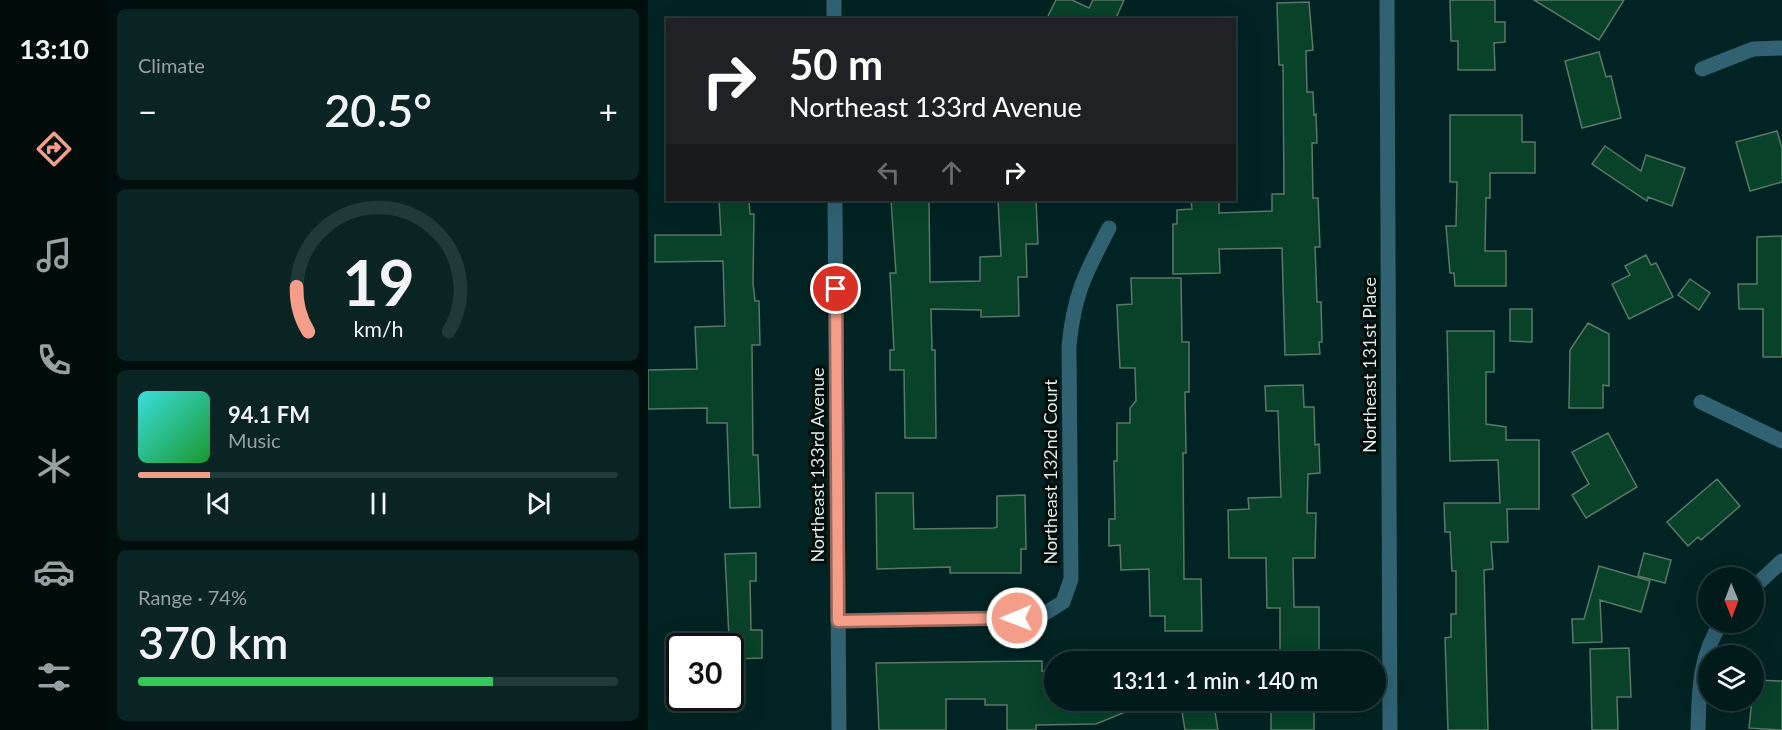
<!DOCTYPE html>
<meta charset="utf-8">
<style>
body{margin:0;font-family:Lato,sans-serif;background:#0a2423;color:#f1f3f6;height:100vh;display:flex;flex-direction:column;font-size:22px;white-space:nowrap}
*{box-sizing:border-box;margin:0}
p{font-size:20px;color:#95a1a2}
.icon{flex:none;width:33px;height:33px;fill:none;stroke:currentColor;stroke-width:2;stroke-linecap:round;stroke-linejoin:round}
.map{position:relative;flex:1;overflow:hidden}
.drawer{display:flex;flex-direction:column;gap:9px;padding:9px;background:#000f0e;width:540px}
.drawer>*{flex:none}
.banner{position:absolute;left:18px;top:18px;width:570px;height:183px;border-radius:0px;box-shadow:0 6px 24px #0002,0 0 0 2px #223939;background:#202124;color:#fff;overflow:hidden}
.needle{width:39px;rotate:179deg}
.controls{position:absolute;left:1050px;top:567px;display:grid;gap:12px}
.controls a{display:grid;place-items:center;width:66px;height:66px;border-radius:50%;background:#001b1a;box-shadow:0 6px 24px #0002,0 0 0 2px #223939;font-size:30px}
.speed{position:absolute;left:18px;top:633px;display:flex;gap:12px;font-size:30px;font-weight:700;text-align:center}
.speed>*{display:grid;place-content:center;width:78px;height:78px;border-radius:50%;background:#001b1a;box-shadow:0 6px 24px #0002,0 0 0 2px #223939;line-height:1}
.speed .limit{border:3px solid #111;border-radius:9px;background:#fff;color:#111}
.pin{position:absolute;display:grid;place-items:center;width:51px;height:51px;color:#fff;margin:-26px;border:3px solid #fff;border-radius:50%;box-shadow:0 2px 6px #0007}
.me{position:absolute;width:66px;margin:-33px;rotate:269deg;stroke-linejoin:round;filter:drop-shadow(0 0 4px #0008)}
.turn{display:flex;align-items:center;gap:21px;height:126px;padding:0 24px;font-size:27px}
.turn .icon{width:78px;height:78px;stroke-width:2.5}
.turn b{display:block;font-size:42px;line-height:51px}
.lanes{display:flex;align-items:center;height:57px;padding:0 24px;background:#0003;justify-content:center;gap:30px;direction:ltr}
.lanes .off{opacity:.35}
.big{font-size:45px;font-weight:600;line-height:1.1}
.drawer .tile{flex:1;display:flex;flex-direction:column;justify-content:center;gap:9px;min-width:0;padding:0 21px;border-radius:9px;background:#0a2423}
.drawer .dial{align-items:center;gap:0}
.dial svg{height:156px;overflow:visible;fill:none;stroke:#223939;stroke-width:7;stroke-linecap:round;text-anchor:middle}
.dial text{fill:#f1f3f6;stroke:none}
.song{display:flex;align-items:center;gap:18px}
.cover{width:72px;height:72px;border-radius:9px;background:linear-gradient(135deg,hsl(180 70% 55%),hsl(130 70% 35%))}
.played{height:6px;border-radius:3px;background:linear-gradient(90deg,#f49e8a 15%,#223939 15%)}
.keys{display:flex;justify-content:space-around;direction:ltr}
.heat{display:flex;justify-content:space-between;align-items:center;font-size:33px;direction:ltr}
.charge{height:9px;border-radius:4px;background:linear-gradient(90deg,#34c759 74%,#223939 0)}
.trip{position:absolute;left:396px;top:651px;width:342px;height:60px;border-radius:30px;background:#001b1a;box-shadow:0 6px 24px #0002,0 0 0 2px #223939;font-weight:600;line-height:60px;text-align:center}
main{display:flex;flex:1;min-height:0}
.menu{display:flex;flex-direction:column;width:108px;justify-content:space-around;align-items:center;background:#000b0a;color:#95a1a2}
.menu .icon{width:42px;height:42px}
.menu .current{color:#f49e8a}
.menu b{font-size:27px;color:#f1f3f6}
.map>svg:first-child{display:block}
.building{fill:#074229;stroke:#5a7867;stroke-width:1.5}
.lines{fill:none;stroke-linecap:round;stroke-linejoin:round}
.minor{stroke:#306272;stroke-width:15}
.route-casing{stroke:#9f675a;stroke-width:15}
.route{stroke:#f49e8a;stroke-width:10}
.labels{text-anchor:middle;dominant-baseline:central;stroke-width:6;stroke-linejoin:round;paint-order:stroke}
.street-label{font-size:18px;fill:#d9edeb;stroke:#000b0a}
</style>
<main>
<nav class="menu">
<b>13:10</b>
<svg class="icon current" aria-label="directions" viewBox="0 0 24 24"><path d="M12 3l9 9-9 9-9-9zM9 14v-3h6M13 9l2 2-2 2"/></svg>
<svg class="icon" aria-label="music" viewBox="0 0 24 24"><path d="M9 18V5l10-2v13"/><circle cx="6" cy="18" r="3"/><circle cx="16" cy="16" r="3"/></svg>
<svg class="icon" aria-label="phone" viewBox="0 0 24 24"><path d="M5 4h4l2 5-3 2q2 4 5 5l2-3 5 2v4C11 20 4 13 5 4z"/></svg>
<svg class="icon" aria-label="climate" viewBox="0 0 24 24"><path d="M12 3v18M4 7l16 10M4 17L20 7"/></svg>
<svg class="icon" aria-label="car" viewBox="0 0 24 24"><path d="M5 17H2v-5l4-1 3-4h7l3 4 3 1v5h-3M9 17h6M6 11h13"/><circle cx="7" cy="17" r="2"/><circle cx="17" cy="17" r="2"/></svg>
<svg class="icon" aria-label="filters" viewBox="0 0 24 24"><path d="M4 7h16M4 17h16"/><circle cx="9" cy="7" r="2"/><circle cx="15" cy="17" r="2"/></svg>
</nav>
<section class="drawer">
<div class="tile"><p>Climate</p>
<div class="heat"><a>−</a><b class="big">20.5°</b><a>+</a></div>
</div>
<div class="tile dial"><svg viewBox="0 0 100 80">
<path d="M14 69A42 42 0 1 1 86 69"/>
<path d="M14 69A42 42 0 0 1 8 46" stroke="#f49e8a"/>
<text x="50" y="56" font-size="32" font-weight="700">19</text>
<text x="50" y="72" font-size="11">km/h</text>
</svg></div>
<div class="tile">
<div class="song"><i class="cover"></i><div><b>94.1 FM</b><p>Music</p></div></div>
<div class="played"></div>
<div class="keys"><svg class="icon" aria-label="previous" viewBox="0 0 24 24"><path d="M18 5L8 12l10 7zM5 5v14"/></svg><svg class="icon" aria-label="pause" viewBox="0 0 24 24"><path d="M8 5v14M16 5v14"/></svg><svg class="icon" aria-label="next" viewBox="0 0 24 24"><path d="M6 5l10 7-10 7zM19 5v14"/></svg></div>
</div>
<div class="tile"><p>Range · 74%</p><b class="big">370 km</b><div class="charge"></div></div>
</section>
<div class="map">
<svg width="1134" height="730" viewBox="0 0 1134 730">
<rect width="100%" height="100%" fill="#002423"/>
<path class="building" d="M408 0H424L441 8 445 0H476L467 20H398Z
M802 0H847V22H857V42L846 43 847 70H810V41H803Z
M886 0H976L951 40Z
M661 2 665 50 658 51 659 92H665L666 115 668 114 669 143H664L665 198H670L672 247H667L669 302H673L674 342H671L672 354 637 355 634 248 571 249 572 273 525 274V224H529V210L544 209 543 200H571V213L624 211V194H636L635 65H631L629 3Z
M951 52 958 77 963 76 973 118 934 128 917 61Z
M802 115H874V142H887V173H842V198H838L837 251H858V286H807L806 273H802L798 226H808L809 182H802Z
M1129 131 1134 148V182L1102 191 1088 142Z
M957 146 993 171 998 155 1037 168 1024 206 1000 197 999 201 944 164Z
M71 200H101L102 214H106L105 283 107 301H111L112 345H104L105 455H110L112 507 82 508 79 423H59V408L0 409V370L49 369 47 327 77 326 75 261 7 262V235H73Z
M243 200H281L282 282 332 281V257L353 256 350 200H388L390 244H378L379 277H370L371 316 333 317V310L283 309 284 350H287L288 438H257L256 370H242V350H246L242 273H248Z
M1134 236V357H1115V309H1091L1090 284H1109V237Z
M998 255 1003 265 1008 263 1025 297 981 319 964 284 982 275 977 266Z
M483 278H533L534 342H541V392H537L538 453H535L536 579H553L554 631H517V616H502L501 569 473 570 472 545 461 546V519H467L466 461H469V423H482V408L488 401 487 368H472L470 330 469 305 484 304Z
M1042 279 1062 293 1051 310 1030 295Z
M862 309H884V342L862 341Z
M940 323 961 334V386L955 385V408H921L922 350Z
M799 331H846V372H838V424L858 427V440H891V509H859L860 542H843L845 569 836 570 840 730H800L797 638 803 637V614H808V571H804L802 532H797L796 503H852L850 460 802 461Z
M655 385 656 407H666L667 445 671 444 672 473 660 474 659 513H668L667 558H645L646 607H671V650H632V608H619L618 558H581L580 510 601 509 600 498 633 497 630 411H618L617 386Z
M960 433 989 487 938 518 924 495 941 484 924 452Z
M1069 479 1092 506 1053 540 1050 537 1040 546 1019 522Z
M228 493H265L266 529 346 528 349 527V496L377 495 378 549H373V573H302V567L229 569Z
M108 553V581H102L103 630H114V658L82 659 77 554Z
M996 553 1023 560 1017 583 990 576Z
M951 566 1002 581 993 612 952 600 954 642 925 643 924 619H936Z
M981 648 983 697H969L970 730H944L942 649Z
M394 661V671H406V700L504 701 448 724 388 725V730H359V705H337V699H298V730H231L228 663Z
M1106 680 1134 681V730L1101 728Z
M532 700H565L570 730H537Z
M623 700H666V730H623Z"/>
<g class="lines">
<path class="minor" d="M186 0V20
M739 0 742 730
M1054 69 1105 49 1134 48
M187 200 191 730
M1053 402 1134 441
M1106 587 1134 561
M190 621 391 617 415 602 423 579 421 346C426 294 437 274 461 228
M1050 730C1051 692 1051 655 1074 622"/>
</g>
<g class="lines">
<defs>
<path id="route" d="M188 289 190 621 369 618"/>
</defs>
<use href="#route" class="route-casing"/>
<use href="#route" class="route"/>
</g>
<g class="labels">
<g class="street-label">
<text transform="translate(721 365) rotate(-90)">Northeast 131st Place</text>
<text transform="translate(169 465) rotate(-90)">Northeast 133rd Avenue</text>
<text transform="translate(402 472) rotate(-90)">Northeast 132nd Court</text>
</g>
</g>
</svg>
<div class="controls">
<a><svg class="needle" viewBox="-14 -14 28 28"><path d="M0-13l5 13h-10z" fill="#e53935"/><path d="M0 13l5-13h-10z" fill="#95a1a2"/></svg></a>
<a><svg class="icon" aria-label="layers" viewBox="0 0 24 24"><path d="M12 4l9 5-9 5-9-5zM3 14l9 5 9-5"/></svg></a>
</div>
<div class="speed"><div class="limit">30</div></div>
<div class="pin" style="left:188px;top:289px;background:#d93025"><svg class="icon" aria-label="arrive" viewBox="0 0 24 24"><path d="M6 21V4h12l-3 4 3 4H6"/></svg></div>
<svg class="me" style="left:369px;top:618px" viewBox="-20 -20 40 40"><circle r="17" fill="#f49e8a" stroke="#fff" stroke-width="3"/><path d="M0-11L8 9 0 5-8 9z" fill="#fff"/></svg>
<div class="trip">13:11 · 1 min · 140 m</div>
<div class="banner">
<div class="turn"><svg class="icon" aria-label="right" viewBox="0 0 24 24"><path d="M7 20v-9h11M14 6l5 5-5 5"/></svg><div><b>50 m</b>Northeast 133rd Avenue</div></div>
<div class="lanes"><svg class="icon off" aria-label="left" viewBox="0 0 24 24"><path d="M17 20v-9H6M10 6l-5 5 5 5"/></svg><svg class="icon off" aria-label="ahead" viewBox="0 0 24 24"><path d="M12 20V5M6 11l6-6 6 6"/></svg><svg class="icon" aria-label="right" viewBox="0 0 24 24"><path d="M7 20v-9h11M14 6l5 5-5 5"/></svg></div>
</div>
</div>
</main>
